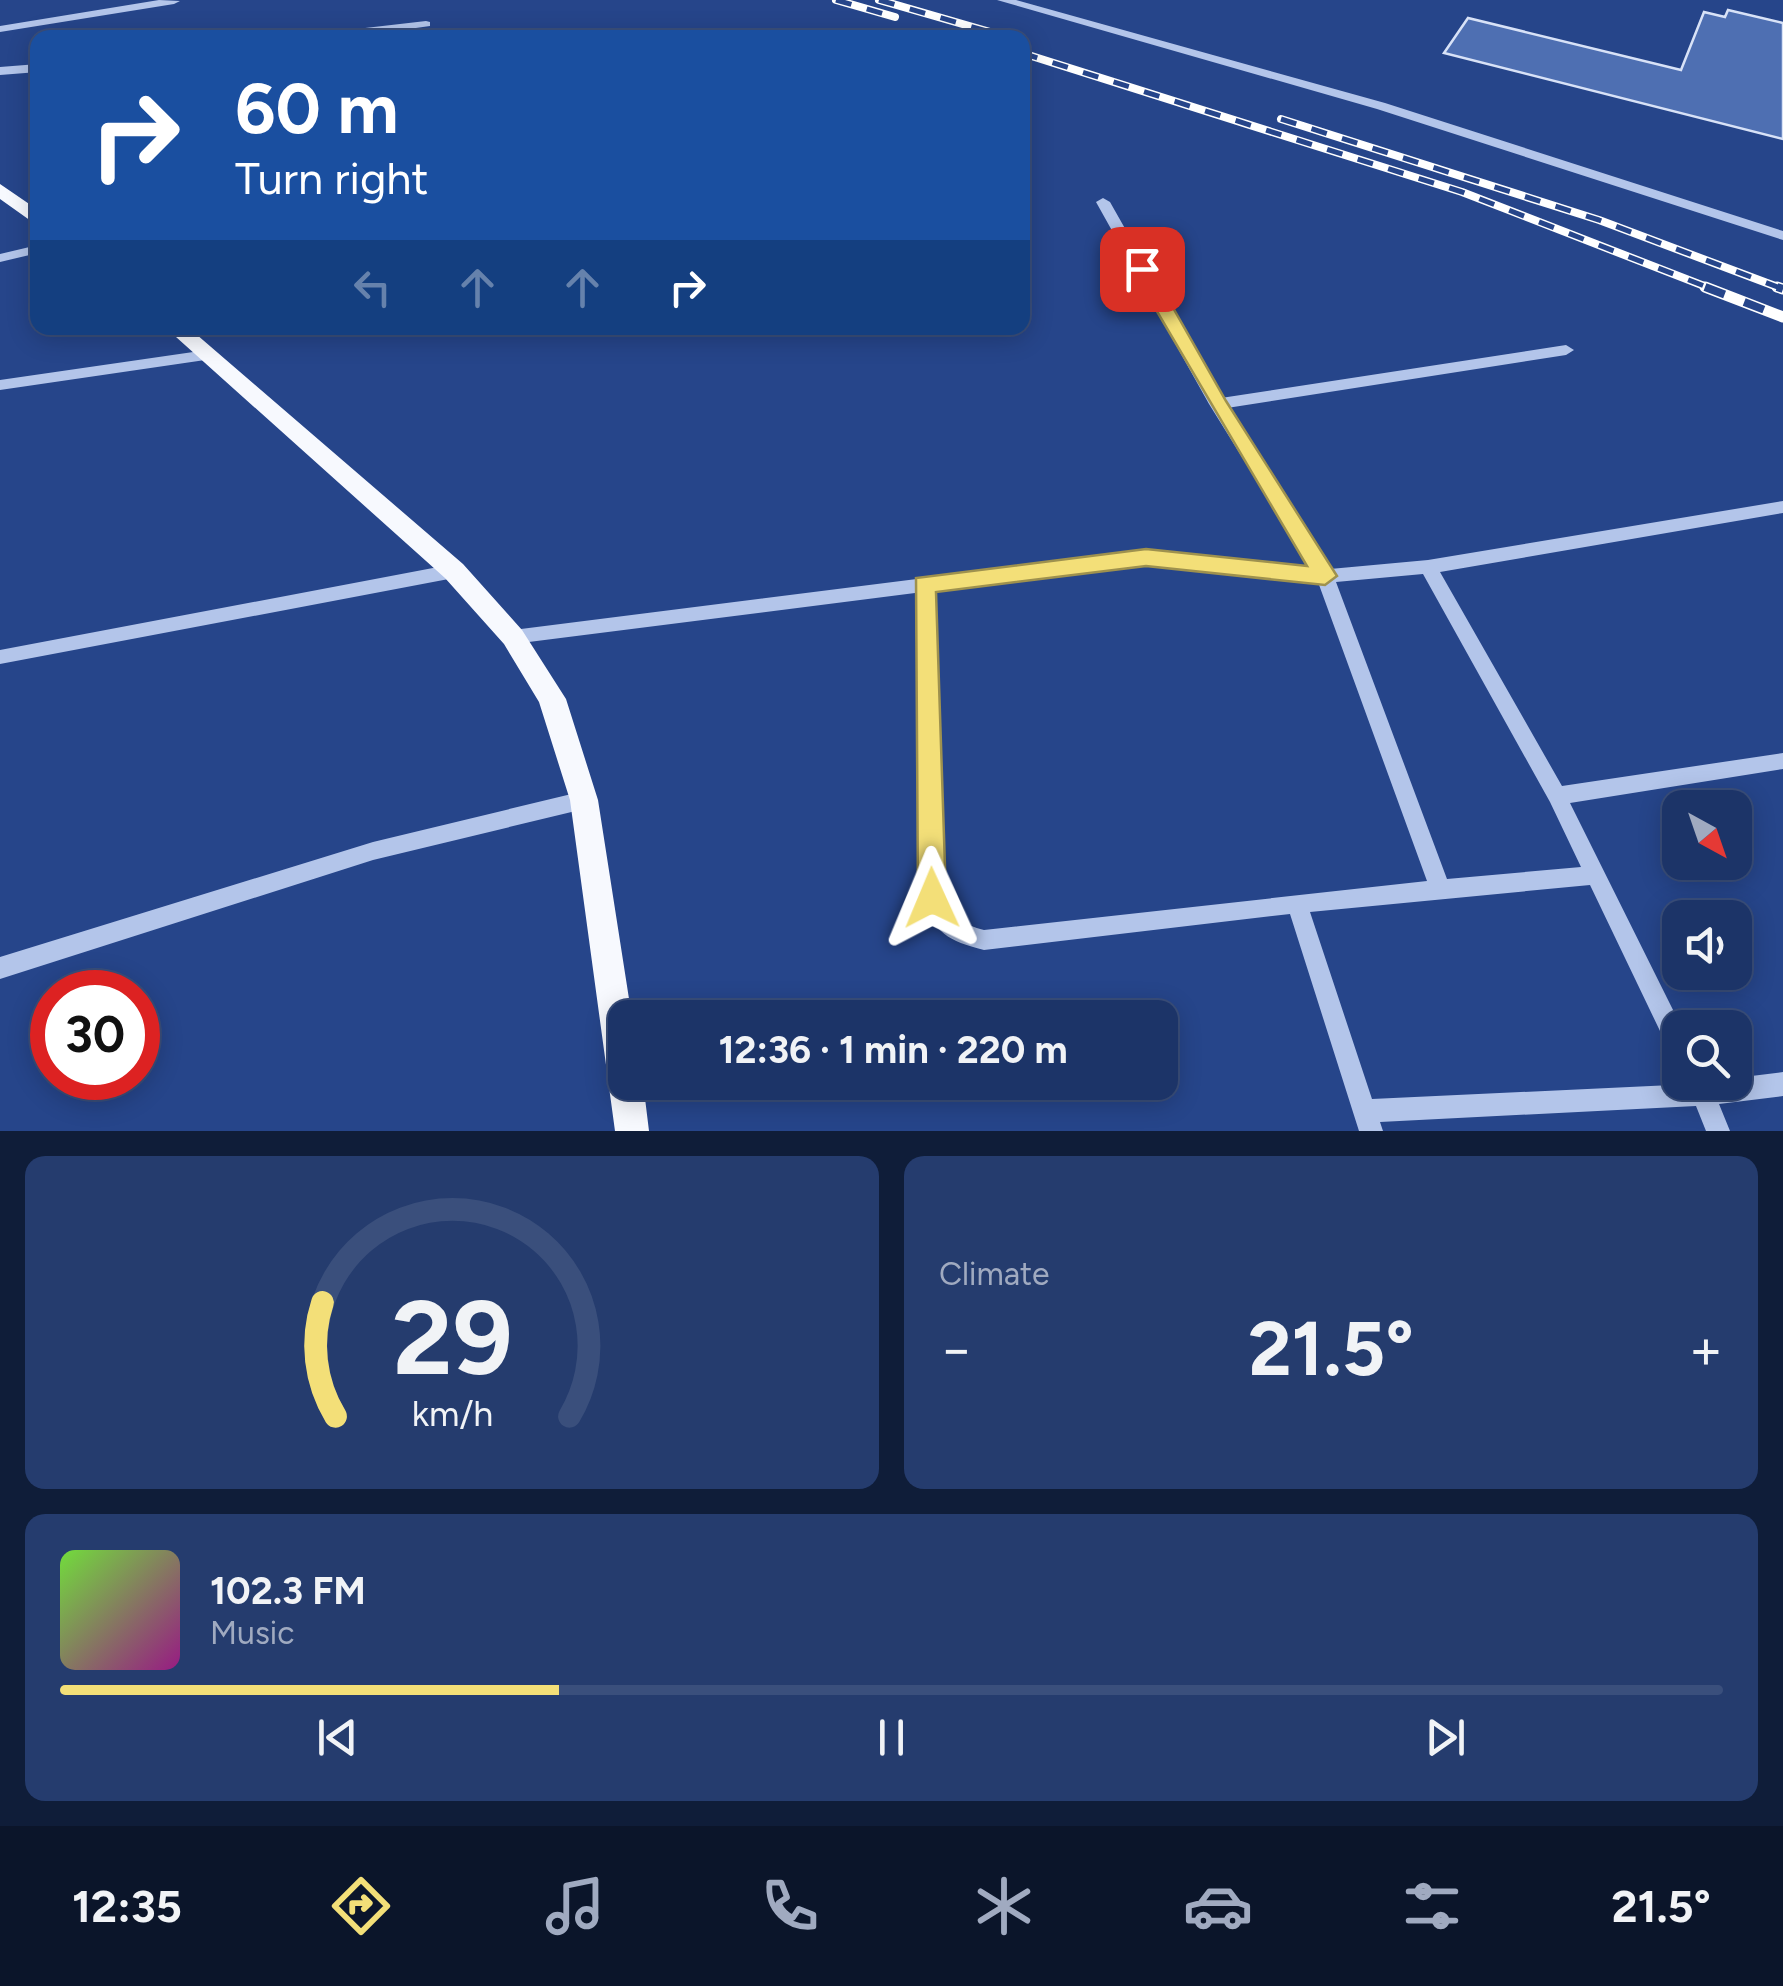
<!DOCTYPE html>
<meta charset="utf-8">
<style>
body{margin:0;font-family:Figtree,sans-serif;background:#253c6e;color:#f1f3f6;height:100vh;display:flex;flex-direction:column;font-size:38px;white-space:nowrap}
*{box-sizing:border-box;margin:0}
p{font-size:32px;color:#a0aac0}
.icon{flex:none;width:55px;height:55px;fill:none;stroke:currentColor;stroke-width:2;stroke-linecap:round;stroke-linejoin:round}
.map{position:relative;height:1131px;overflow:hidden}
.side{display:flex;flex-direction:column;gap:25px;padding:25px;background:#0f1d39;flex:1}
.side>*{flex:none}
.hud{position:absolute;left:30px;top:30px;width:1000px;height:305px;border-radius:20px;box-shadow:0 5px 25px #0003,0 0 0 2px #3a4f7c;background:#1a4fa0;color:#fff;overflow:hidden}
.needle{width:65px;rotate:140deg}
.controls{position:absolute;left:1662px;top:790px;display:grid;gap:20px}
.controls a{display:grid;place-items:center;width:90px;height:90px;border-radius:20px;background:#1c3468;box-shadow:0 5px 25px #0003,0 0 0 2px #3a4f7c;font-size:50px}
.speed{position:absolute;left:30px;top:970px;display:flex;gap:20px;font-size:50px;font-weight:700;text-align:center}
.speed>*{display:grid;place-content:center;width:130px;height:130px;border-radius:50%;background:#1c3468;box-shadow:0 5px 25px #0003,0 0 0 2px #3a4f7c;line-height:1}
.speed .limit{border:15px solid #d22;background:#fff;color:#111}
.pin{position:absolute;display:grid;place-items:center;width:85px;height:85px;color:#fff;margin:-42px;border-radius:20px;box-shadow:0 5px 15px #0006}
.me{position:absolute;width:110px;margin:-55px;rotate:359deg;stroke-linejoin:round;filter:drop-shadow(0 0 8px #0008)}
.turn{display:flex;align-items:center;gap:35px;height:210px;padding:0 40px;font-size:45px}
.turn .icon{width:130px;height:130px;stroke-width:2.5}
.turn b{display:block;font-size:70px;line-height:85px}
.lanes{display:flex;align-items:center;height:95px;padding:0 40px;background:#0003;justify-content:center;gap:50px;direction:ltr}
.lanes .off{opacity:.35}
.big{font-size:75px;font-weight:700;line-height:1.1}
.side .card{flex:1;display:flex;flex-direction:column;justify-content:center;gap:15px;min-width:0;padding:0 35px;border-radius:20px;background:#253c6e}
.side .dial{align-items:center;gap:0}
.dial svg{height:260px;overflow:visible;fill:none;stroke:#3a4f7c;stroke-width:7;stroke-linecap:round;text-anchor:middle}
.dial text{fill:#f1f3f6;stroke:none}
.song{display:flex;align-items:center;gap:30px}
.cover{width:120px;height:120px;border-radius:15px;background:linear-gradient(135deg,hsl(100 70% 55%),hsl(310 70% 35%))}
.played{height:10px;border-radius:5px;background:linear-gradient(90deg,#f3df78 30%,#3a4f7c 30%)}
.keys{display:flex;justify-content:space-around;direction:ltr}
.heat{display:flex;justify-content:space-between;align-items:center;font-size:55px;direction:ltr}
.side .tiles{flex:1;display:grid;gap:25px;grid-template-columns:1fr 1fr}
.card:last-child{grid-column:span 2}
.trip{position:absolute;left:608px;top:1000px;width:570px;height:100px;border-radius:20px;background:#1c3468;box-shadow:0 5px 25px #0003,0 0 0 2px #3a4f7c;font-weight:700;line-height:100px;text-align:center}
.dock{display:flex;height:160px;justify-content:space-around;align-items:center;background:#0b152a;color:#a0aac0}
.dock .icon{width:70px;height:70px}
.dock .selected{color:#f3df78}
.dock b{font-size:45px;color:#f1f3f6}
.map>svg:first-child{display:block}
.building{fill:#4e6fb2;stroke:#d8e2f7;stroke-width:2.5}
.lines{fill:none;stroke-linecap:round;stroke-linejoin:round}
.minor{fill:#b3c5ea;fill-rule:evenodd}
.major{fill:#f7f9fe;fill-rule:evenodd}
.rail-far1-casing{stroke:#fff;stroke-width:8}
.rail-casing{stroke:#fff;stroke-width:11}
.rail-far1{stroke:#26458a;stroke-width:5;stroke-dasharray:16;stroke-linecap:butt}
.rail{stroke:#26458a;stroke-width:8;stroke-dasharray:21;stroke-linecap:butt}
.route{fill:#f3df78;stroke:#9e914e;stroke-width:2.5}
</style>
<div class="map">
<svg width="1783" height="1131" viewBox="0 0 1783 1131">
<rect width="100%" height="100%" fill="#26458a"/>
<path class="building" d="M1728 10 1783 23V139L1444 53 1468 18 1681 70 1704 12 1725 17Z"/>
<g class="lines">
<path class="minor" d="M159 0 180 1 174 4 0 32V26Z
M997 0H1016L1385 103 1783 231V240L1377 109Z
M426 21 430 22V26L345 38H308L313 34Z
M38 64V72L0 75V67Z
M1103 198 1110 202 1221 398 1566 345 1574 350 1566 355 1227 408 1330 569 1428 560 1783 501V513L1440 572 1562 786 1783 753V769L1570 803 1682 1028 1680 1059 1672 1056 1590 885 1310 912 1372 1099 1735 1082V1078L1783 1072V1096L1719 1104 1730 1131H1706L1696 1106 1380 1122 1383 1131H1359L1290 914 984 950C948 941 935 933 921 898L915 593 513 644 507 642 504 637 507 632 513 630 1146 550 1311 568 1209 404 1096 202ZM1146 564 1318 582 1427 881 984 930C964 925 951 917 943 898L933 591ZM1423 574 1550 802 1581 867 1447 879 1336 582Z
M38 245V253L0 262V254Z
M207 350 215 355 212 359 0 390V380Z
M454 564 460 566 463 571 460 576 454 578 0 664V650Z
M584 791 591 794 594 800 591 806 584 809 373 860 0 979V957L373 842Z"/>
<path class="major" d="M0 184 38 210V226L0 199Z
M166 328H189L463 564 522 630 566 699 598 800 632 1018H625V1082H643L649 1131H615L570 800 539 702 504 644 445 578Z"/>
<defs>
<path id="rail-far1" d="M836 0 895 17
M879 0 1011 38
M1022 53 1462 192 1712 289
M1281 119 1599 220 1783 289"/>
<path id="rail" d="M1705 287 1783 317
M1777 287 1783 289"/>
</defs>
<use href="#rail-far1" class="rail-far1-casing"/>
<use href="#rail" class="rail-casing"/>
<use href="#rail-far1" class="rail-far1"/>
<use href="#rail" class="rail"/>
</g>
<path class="route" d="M1135 265 1151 269 1226 401 1337 576 1325 585 1146 566 936 592 946 898 941 907 932 910 922 907 918 898 916 578 1146 549 1307 566 1132 269Z"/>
</svg>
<div class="controls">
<a><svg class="needle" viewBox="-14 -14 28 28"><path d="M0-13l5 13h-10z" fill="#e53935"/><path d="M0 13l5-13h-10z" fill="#a0aac0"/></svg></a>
<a><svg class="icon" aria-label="sound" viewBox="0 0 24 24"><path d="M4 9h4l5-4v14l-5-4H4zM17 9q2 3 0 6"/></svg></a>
<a><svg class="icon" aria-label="search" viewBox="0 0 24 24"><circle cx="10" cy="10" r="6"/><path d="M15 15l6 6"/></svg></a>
</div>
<div class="speed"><div class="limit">30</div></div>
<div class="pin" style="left:1142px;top:269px;background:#d93025"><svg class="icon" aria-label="arrive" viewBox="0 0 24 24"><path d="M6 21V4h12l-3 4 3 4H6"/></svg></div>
<svg class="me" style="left:932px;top:898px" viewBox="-20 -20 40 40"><path d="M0-17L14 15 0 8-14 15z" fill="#f3df78" stroke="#fff" stroke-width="4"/></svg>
<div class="trip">12:36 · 1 min · 220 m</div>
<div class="hud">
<div class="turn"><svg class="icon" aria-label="right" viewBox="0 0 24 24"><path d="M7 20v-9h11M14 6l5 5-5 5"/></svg><div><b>60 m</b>Turn right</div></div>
<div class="lanes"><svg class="icon off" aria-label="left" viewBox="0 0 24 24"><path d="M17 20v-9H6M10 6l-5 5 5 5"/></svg><svg class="icon off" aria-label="ahead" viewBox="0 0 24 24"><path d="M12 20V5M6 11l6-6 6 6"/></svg><svg class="icon off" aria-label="ahead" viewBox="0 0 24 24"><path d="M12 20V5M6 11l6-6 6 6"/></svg><svg class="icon" aria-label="right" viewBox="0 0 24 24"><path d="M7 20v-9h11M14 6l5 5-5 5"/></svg></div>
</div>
</div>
<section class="side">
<div class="tiles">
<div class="card dial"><svg viewBox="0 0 100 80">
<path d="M14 69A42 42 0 1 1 86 69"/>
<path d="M14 69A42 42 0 0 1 10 34" stroke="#f3df78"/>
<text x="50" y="56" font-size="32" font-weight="700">29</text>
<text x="50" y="72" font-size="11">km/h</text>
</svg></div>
<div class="card"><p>Climate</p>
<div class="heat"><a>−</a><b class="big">21.5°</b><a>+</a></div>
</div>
<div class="card">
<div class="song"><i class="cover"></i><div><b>102.3 FM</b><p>Music</p></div></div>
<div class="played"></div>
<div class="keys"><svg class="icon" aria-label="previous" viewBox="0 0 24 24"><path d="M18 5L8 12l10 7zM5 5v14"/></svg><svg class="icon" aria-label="pause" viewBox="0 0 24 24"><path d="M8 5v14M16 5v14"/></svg><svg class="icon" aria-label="next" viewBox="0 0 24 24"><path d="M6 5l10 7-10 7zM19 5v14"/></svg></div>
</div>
</div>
</section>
<nav class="dock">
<b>12:35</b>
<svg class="icon selected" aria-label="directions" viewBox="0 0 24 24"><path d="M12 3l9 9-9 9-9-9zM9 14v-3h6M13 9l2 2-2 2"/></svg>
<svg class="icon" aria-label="music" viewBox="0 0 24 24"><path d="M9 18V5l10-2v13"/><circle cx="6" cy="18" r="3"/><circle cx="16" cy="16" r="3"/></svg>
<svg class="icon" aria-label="phone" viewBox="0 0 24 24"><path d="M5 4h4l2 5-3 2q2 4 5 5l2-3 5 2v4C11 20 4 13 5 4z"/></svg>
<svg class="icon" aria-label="climate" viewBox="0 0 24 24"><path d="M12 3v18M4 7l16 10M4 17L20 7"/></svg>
<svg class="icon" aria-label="car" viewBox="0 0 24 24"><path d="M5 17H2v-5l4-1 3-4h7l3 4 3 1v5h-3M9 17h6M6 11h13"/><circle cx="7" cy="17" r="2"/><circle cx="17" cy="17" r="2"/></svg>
<svg class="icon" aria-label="filters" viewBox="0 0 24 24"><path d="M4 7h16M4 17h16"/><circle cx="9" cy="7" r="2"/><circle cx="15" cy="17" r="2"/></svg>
<b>21.5°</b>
</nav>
